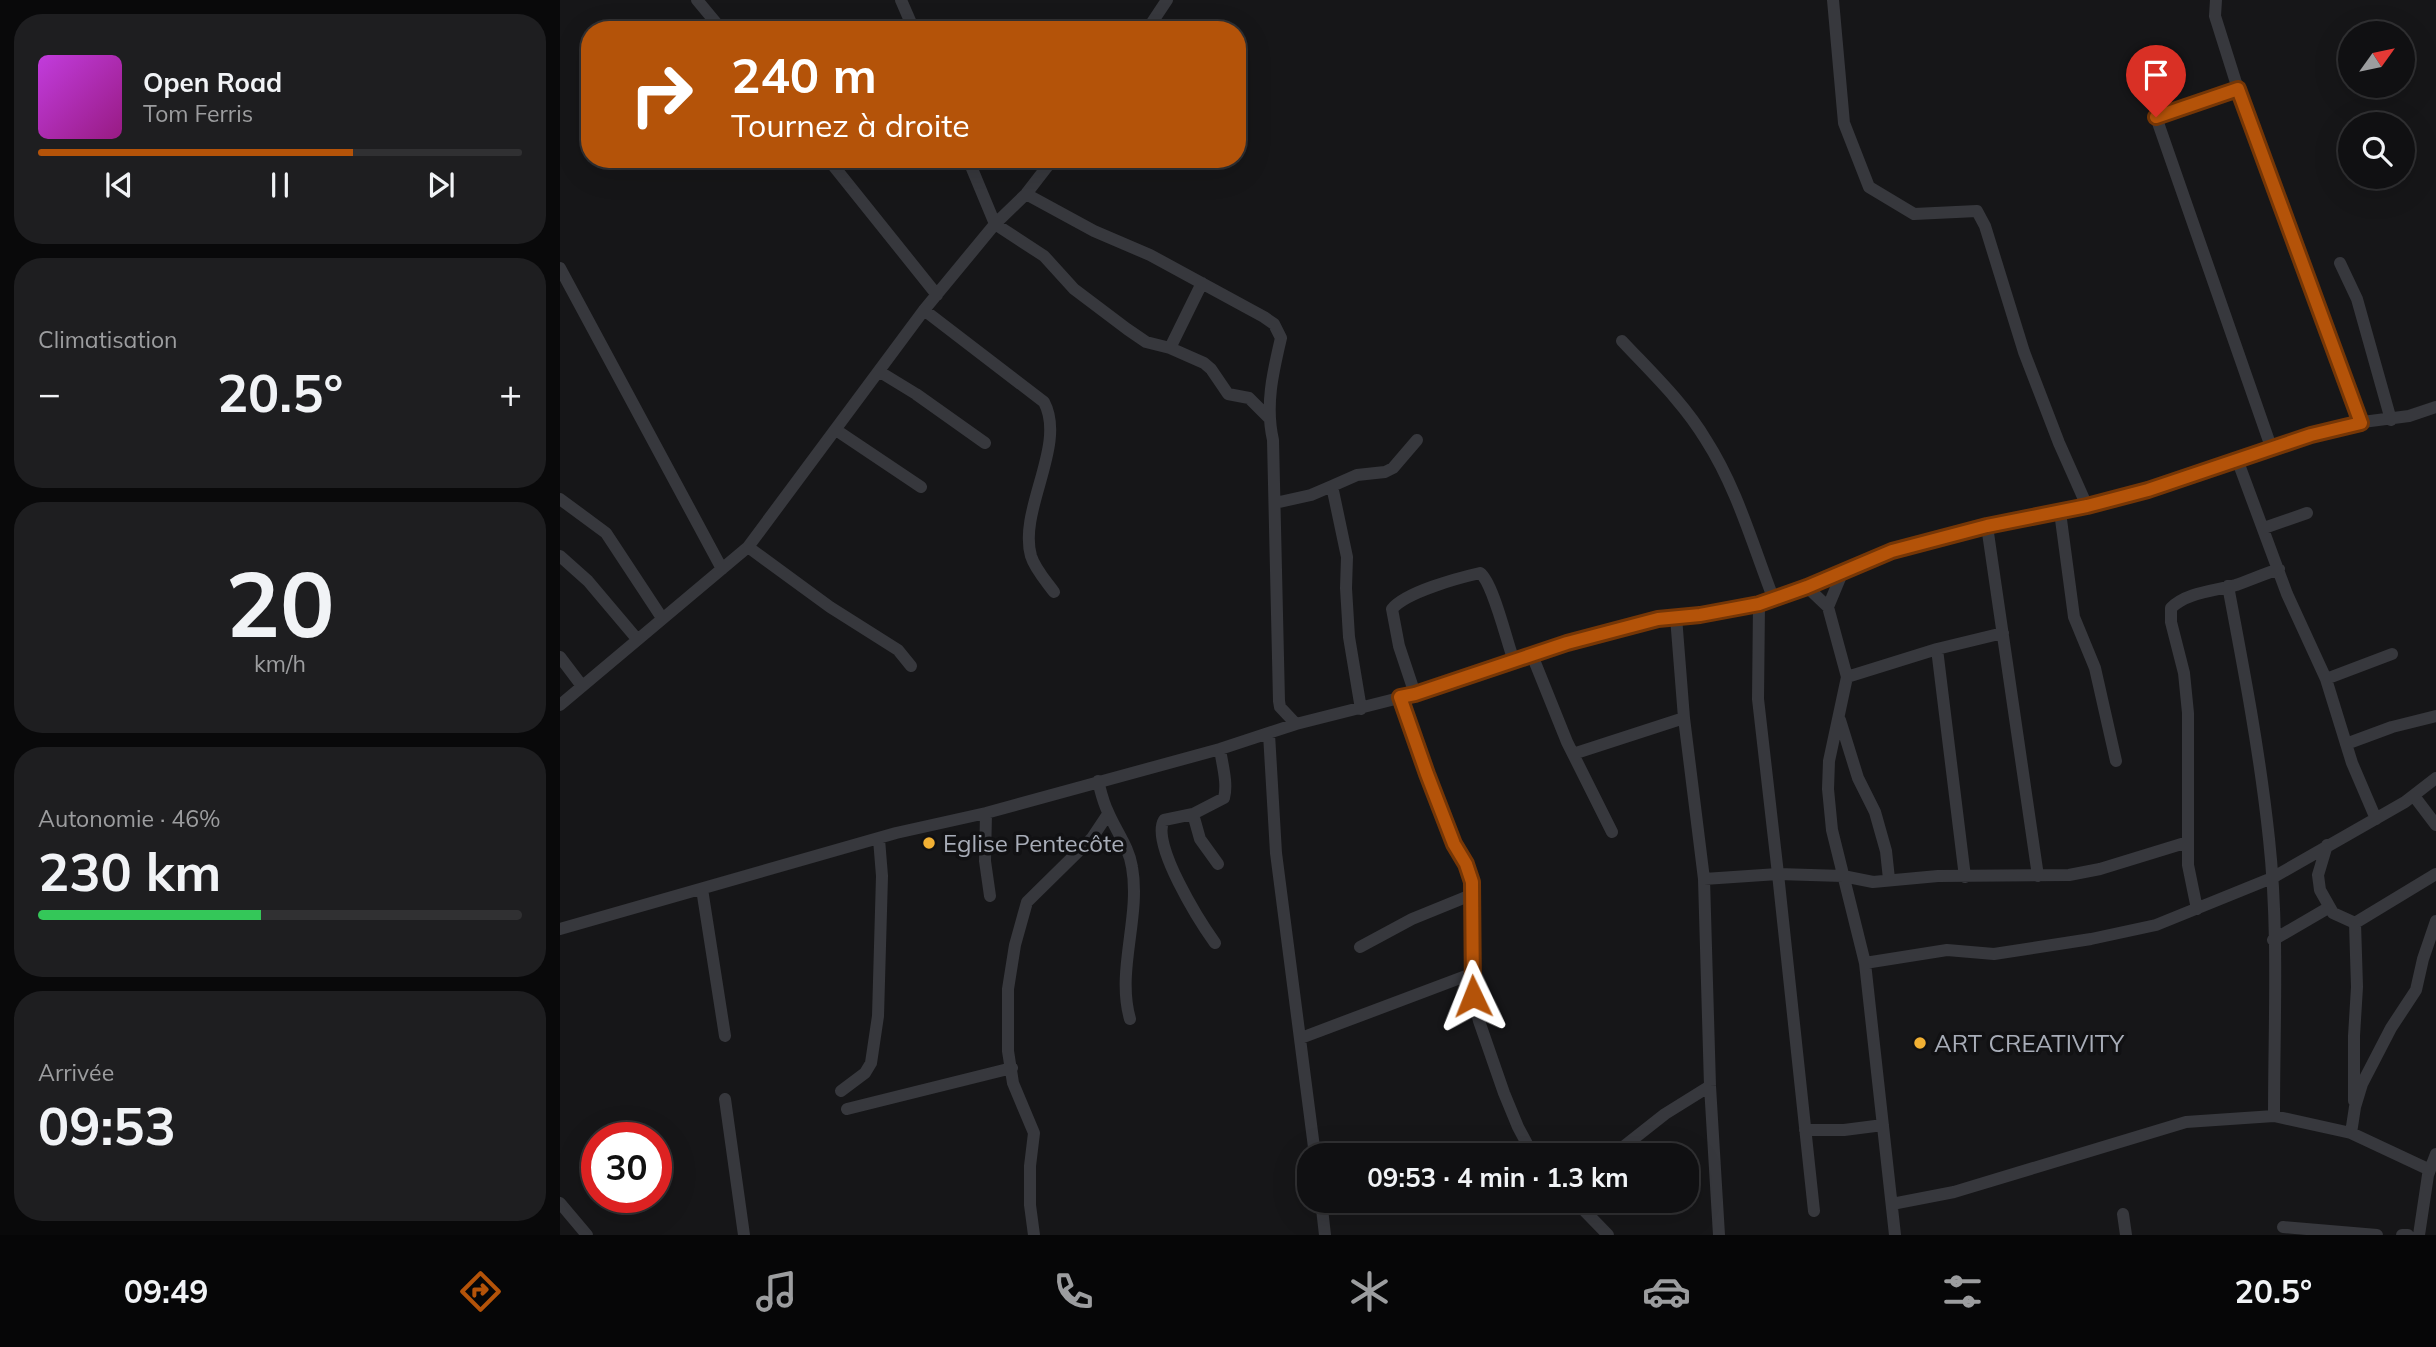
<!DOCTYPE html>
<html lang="fr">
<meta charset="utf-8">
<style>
body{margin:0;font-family:Mulish,sans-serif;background:#1e1e20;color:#f1f3f6;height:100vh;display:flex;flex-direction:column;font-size:26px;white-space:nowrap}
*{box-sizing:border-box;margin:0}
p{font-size:23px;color:#9c9d9f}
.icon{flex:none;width:38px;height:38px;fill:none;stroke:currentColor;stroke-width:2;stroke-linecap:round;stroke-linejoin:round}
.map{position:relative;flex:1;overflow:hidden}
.side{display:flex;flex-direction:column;gap:14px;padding:14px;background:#09090a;width:560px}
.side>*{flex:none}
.guide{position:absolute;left:21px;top:21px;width:665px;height:147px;border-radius:28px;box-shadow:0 7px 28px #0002,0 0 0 2px #303032;background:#b45309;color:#fff;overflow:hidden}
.needle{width:46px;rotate:57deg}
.fabs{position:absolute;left:1778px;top:21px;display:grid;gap:14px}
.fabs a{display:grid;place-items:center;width:77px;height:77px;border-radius:50%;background:#101012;box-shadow:0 7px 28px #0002,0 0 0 2px #303032;font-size:35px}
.speed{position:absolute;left:21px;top:1122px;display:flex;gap:14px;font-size:35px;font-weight:700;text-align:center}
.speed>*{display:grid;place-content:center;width:91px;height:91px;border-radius:50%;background:#101012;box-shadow:0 7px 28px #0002,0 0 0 2px #303032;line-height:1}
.speed .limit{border:10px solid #d22;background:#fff;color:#111}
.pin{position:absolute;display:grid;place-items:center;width:60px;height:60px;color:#fff;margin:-72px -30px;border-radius:50% 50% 50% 0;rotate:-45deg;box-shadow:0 0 7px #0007}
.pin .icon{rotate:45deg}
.me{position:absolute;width:77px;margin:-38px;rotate:358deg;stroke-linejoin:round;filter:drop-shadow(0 0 5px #0008)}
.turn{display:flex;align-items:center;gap:24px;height:147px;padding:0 35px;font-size:32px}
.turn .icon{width:91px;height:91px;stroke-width:2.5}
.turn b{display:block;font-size:49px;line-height:60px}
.big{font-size:52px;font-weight:700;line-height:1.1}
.side .card{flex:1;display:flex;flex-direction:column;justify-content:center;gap:10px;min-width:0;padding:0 24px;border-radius:28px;background:#1e1e20}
.side .dial{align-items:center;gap:0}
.dial b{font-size:91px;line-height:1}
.song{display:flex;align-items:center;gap:21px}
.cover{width:84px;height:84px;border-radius:10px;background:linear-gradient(135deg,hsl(290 70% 55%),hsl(310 70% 35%))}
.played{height:7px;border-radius:4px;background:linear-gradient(90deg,#b45309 65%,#303032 65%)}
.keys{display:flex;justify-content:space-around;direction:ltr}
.heat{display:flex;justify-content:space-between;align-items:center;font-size:38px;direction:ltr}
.charge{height:10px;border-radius:5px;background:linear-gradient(90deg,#34c759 46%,#303032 0)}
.trip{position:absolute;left:737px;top:1143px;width:402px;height:70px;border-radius:28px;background:#101012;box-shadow:0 7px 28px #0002,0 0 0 2px #303032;font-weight:700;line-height:70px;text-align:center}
.dock{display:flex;height:112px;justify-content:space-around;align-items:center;background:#060607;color:#9c9d9f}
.dock .icon{width:49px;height:49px}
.dock .active{color:#b45309}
.dock b{font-size:32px;color:#f1f3f6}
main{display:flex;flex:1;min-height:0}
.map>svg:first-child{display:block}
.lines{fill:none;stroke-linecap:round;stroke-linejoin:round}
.minor{stroke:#37383d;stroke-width:12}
.route-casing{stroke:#753606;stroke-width:18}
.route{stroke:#b45309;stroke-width:12}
.poi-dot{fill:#f2b134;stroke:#111113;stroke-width:2.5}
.labels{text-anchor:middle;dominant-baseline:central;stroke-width:7;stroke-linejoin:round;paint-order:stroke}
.poi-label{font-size:24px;fill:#a8adb8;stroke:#111113;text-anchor:start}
</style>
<main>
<section class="side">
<div class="card">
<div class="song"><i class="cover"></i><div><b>Open Road</b><p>Tom Ferris</p></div></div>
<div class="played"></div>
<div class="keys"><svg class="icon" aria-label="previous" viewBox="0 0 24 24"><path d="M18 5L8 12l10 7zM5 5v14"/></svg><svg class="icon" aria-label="pause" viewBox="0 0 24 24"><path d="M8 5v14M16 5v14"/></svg><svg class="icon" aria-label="next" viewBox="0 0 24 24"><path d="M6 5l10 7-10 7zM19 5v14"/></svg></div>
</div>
<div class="card"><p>Climatisation</p>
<div class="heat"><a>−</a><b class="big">20.5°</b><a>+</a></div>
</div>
<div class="card dial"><b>20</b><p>km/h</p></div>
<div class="card"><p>Autonomie · 46%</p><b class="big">230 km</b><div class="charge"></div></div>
<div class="card"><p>Arrivée</p><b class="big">09:53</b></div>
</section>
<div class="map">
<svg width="1876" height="1235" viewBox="0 0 1876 1235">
<rect width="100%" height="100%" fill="#161618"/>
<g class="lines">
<path class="minor" d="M137 0 162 30
M341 0 354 30
M1273 0 1284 123 1309 187 1354 214 1417 211 1425 226 1464 352 1499 443 1527 506
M1656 0 1655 16 1678 89 1801 423
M587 30 607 0
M1678 89 1596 117 1710 444
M268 159 377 295
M408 159 435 224 484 256 514 289 567 329 586 342 610 348
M466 194 534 231 590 255 704 317 714 324 721 338C713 372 705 405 713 440L719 701 720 707 736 724
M1780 263 1797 299 1831 420
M0 268 162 569
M642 283 610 348 644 363 651 369 668 394 689 398 709 418
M364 310 484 402C507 445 458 510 471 556 475 569 486 581 494 592
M1062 341C1091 372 1124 403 1146 440 1177 488 1193 546 1214 600
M320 372 356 394 425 443
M276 430 361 487
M1677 459 1727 594 1766 679 1792 763 1816 819
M772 486 797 475 825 472 833 468 857 440
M0 499 46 533 102 618
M715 503 751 495 772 486 787 557 786 588 789 637 801 709
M1500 512 1514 617 1535 668 1556 761
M1427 526 1478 876
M1704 528 1747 513
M188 547 270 607 338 650 351 666
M0 556 28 581 77 639
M1668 586C1684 670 1700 754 1709 839 1719 930 1714 1024 1714 1116
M1247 587 1268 607 1287 677 1269 761 1268 789 1272 830 1305 963 1335 1235
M1199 604 1198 699 1218 874 1283 876 1313 882 1378 876 1509 875 1540 869 1628 842
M1268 607 1283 571
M1116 617 1124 718 1144 879 1150 1086 1159 1235
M1377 649 1405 877
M972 655 1007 742 1052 832
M0 657 22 686
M1287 677 1377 649 1443 633
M1766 679 1832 654
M855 694 839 646 832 609C846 592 898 578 920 573 933 582 947 643 954 661
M840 697 867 774 912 882 913 996 919 1021 944 1093 958 1127 973 1155
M0 705 188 547 364 310 435 224 466 194 493 159
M1280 720 1298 778 1315 812 1326 851 1329 879
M709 734 716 853 755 1155
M1786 744 1832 727 1876 716
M1013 754 1124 718
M538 781C541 792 543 802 548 812 556 831 569 847 572 867 581 917 556 970 570 1019
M1854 796 1876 825
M426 813 425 861 430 896
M633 814 640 839 658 864
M1767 845 1758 875 1760 890 1773 913 1795 923
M1144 879 1218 874 1254 1211
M142 889 165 1036
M1637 909 1628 865V713L1624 673 1611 622V608C1627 592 1655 591 1676 585 1690 580 1704 574 1719 569
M1795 923 1876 874
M0 929 336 833 426 813 660 749 736 724 855 694 1007 643 1098 619 1140 615 1199 604 1247 587 1332 551 1427 526 1527 506 1608 484 1751 435 1795 423 1849 416 1876 407
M1713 940 1768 908
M655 943C640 922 590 843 604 820L633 814 664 798C668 783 662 764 660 749
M800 947 852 919 911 895
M1305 963 1387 950 1434 954 1531 939 1596 925 1712 878 1845 802 1876 778
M741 1038 911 974
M281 1091 305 1073 311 1063 318 1016 322 876 319 839
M165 1099 184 1235
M1794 1101V1036L1797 987 1795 923
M287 1109 452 1068
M1245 1130H1284L1323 1125
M1791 1133 1795 1107 1802 1084 1831 1028 1856 990 1863 959 1876 921
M1053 1155 1105 1114 1150 1086
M761 1200 765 1235
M1014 1200 1048 1235
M0 1203 27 1235
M1332 1204 1394 1192 1626 1122 1714 1116 1791 1133 1870 1170
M1563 1214 1566 1235
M1723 1227 1817 1235
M474 1235 470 1205V1166L474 1133 453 1083 448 1051V989L455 945 467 902 532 838 548 814
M1842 1235H1848
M1859 1235 1868 1175 1876 1154"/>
</g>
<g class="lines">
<defs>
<path id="route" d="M913 996 912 882 906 864 894 844 867 774 840 697 855 694 1007 643 1098 619 1140 615 1199 604 1247 587 1332 551 1427 526 1527 506 1588 490 1751 435 1801 423 1678 89 1596 117"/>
</defs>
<use href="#route" class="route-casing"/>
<use href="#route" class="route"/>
</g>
<g class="poi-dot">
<circle cx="369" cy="843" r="7"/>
<circle cx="1360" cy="1043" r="7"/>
</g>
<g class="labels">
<g class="poi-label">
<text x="383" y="843">Eglise Pentecôte</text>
<text x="1374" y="1043">ART CREATIVITY</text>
</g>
</g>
</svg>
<div class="fabs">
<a><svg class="needle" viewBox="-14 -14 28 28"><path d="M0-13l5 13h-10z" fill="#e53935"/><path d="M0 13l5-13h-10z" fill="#9c9d9f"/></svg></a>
<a><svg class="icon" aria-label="search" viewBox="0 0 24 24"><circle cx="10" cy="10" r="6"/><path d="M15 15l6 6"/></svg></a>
</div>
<div class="speed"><div class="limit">30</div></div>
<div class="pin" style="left:1596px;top:117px;background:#d93025"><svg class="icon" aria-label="arrive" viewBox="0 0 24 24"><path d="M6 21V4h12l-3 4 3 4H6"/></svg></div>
<svg class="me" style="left:913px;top:996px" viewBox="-20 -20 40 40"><path d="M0-17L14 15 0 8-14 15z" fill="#b45309" stroke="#fff" stroke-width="4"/></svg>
<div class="trip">09:53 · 4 min · 1.3 km</div>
<div class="guide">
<div class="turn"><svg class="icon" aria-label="right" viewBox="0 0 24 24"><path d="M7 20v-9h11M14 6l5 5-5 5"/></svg><div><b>240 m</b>Tournez à droite</div></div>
</div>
</div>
</main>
<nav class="dock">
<b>09:49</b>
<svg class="icon active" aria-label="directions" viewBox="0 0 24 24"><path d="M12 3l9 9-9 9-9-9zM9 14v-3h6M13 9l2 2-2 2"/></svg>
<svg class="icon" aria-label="music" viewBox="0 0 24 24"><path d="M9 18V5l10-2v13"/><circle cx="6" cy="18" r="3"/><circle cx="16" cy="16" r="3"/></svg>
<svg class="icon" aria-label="phone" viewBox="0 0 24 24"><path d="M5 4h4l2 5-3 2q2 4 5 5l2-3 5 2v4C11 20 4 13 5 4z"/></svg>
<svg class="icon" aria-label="climate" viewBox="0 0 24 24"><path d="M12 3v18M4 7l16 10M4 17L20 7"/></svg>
<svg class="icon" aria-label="car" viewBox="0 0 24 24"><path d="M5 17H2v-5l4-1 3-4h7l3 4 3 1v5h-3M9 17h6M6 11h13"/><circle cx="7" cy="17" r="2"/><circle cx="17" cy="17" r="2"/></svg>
<svg class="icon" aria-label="filters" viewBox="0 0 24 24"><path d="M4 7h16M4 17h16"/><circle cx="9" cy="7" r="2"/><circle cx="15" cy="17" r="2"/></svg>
<b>20.5°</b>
</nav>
